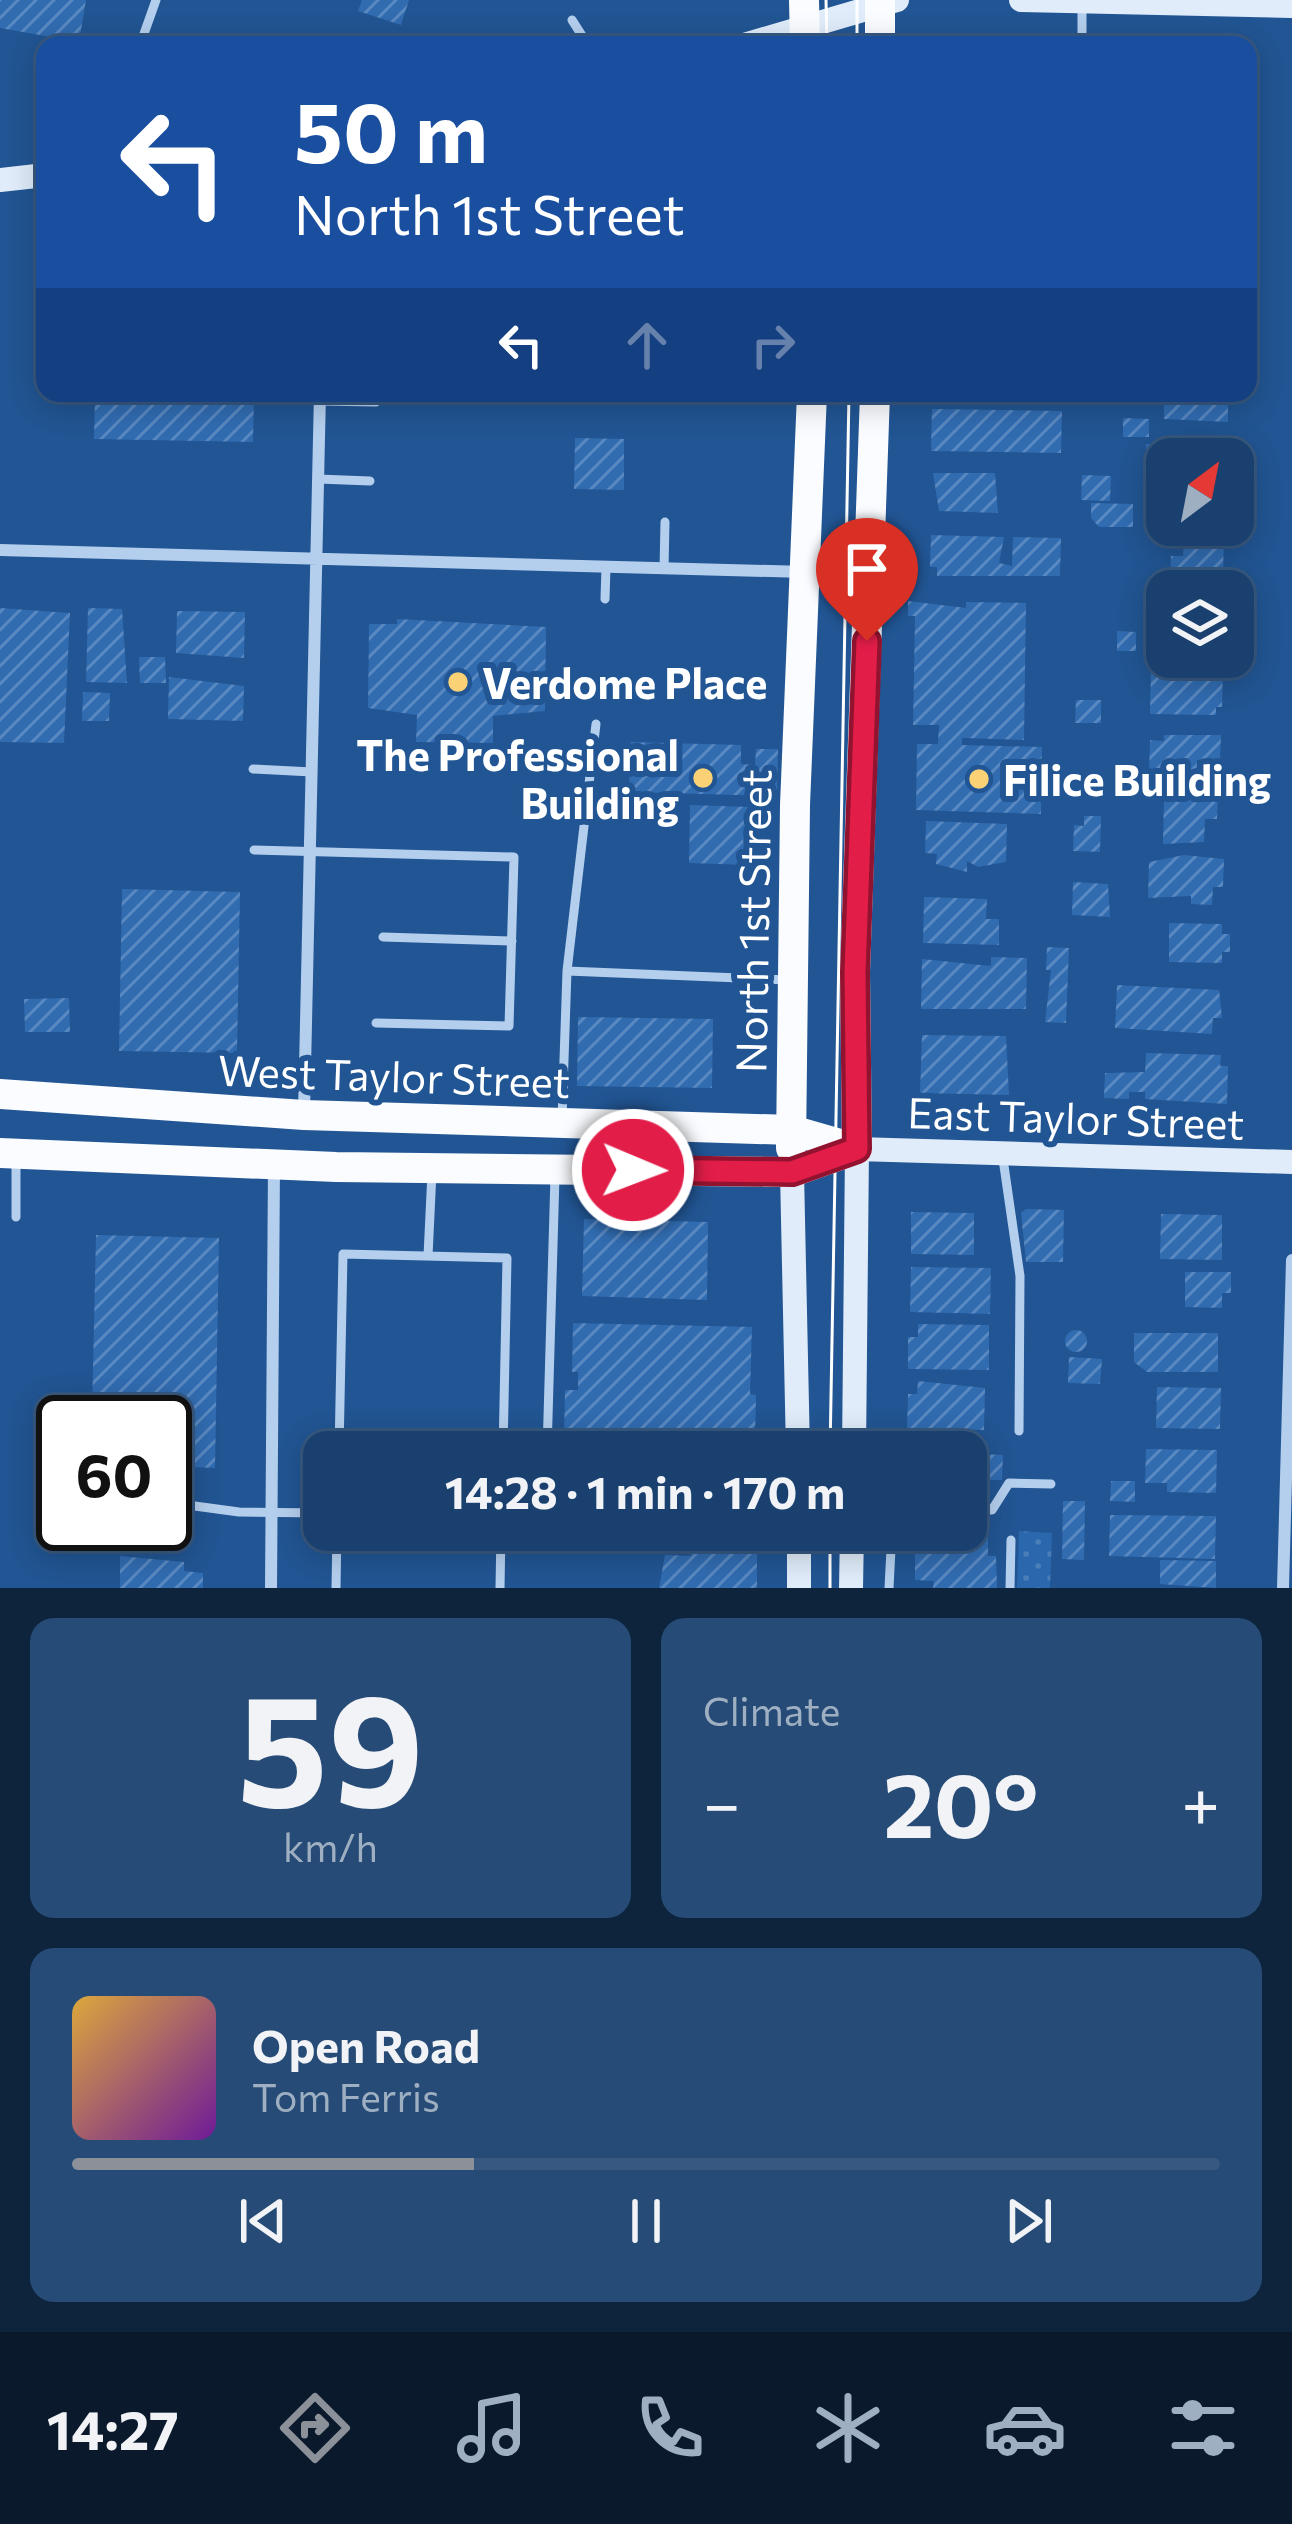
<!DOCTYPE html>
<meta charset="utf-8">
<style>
body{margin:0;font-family:Commissioner,sans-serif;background:#264b76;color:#f1f3f6;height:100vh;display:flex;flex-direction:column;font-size:45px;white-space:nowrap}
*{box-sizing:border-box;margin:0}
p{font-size:39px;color:#9fafc2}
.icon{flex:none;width:66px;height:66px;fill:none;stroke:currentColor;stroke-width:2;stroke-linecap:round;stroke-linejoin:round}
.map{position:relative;height:1588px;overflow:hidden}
.drawer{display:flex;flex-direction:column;gap:30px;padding:30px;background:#0e233c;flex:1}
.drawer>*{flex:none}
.hud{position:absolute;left:36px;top:36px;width:1221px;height:366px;border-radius:24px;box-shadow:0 6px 30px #0003,0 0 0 3px #375981;background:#1a4fa0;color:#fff;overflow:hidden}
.needle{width:78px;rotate:32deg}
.fabs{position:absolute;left:1146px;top:438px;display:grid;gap:24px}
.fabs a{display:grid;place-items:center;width:108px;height:108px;border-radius:24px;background:#19406e;box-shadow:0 6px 30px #0003,0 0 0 3px #375981;font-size:60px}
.speed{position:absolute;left:36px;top:1395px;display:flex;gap:24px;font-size:60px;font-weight:700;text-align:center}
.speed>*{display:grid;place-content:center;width:156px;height:156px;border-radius:50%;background:#19406e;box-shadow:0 6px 30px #0003,0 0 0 3px #375981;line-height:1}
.speed .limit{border:6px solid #111;border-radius:18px;background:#fff;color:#111}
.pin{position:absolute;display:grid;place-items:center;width:102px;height:102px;color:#fff;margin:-123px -51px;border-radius:50% 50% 50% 0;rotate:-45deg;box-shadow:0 0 12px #0007}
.pin .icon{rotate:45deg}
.me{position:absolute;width:132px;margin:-66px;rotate:91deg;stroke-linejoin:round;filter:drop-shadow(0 0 9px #0008)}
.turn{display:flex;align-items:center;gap:42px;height:252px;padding:0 60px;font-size:54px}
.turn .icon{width:156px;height:156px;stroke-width:2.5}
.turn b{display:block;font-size:84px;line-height:102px}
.lanes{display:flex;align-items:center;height:114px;padding:0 60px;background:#0003;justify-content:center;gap:60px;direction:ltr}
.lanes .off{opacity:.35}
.big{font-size:90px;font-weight:700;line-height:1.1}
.drawer .card{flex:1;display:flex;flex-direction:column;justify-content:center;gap:18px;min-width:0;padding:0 42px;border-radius:24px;background:#264b76}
.drawer .dial{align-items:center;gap:0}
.dial b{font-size:156px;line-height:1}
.song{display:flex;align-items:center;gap:36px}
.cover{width:144px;height:144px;border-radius:18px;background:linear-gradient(135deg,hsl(40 70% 55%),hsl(280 70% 35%))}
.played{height:12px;border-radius:6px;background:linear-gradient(90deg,#8c9099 35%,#375981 35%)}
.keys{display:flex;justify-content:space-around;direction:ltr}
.heat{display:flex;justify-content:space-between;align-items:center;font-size:66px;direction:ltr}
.drawer .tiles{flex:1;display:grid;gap:30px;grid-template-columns:1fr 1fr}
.card:last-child{grid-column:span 2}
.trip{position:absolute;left:303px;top:1431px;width:684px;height:120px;border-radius:24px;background:#19406e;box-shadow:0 6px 30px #0003,0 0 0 3px #375981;font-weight:700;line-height:120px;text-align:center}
.menu{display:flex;height:192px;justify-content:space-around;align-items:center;background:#0a1a2c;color:#9fafc2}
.menu .icon{width:84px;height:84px}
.menu .on{color:#8c9099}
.menu b{font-size:54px;color:#f1f3f6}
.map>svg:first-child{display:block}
.green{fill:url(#green-dots)}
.building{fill:url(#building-hatch)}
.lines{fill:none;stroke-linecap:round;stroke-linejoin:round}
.lane{stroke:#b4cfee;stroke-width:9}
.street{stroke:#b4cfee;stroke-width:12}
.secondary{stroke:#e0ecfa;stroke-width:24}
.primary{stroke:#fafcff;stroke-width:30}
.tram{stroke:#fff;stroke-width:3}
.route-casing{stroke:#92132f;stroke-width:30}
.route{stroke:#e11d48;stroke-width:21}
.poi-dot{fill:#fad275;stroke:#215593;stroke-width:4.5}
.labels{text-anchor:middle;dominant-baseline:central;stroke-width:12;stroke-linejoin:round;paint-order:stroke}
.poi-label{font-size:42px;font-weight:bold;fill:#fff;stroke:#215593;text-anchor:start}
.street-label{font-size:42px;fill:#fff;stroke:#215593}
</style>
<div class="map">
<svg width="1292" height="1588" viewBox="0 0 1292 1588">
<defs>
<pattern id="green-dots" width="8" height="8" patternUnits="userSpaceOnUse" patternTransform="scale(3)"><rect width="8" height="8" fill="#2a67ac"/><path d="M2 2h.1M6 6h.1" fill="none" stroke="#4a7eb8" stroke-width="1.8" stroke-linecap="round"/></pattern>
<pattern id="building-hatch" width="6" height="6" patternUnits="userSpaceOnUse" patternTransform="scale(3)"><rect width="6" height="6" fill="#316cb1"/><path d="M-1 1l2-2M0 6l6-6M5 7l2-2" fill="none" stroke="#5a89c1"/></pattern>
</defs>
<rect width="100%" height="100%" fill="#215593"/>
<path class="green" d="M1019 1531 1052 1533 1050 1588H1017Z"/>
<path class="building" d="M0 0H86L79 42 0 28Z
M362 0H409L401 25 358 11Z
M95 393H254L253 442 94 439Z
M1150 393H1228V422L1164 419V403H1150Z
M932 409 1062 411 1061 453 931 451Z
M1123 418 1149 419V437H1123Z
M575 438 624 439V490L574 489Z
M1146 444 1226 446V459H1167V492L1145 491Z
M933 473H995L998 513 939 511Z
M1082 475 1111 476 1110 501 1081 500Z
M1091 503 1133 504V527H1099L1091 518Z
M1172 525H1224L1223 582 1170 580 1171 556H1183L1184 543 1171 542Z
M931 535 1004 537 999 563 1012 566 1013 537 1061 538 1060 576H937V567H930Z
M908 601 966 608V602L1026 603 1024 740 962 738V745L1042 747 1041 814 916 810 917 744H938L939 725H913L915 616H908Z
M0 608 70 613 64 743 0 742Z
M88 608 122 609 127 683 86 682Z
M177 611 245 612 244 658 176 653Z
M397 619 546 627 545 711 493 716V743L416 742 417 715 368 708 369 624H397Z
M1117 631 1136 632V651H1117Z
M139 657H165L166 683H140Z
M1197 665H1223L1222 707H1216V715L1150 714 1151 669 1197 671Z
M169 677 244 686 243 721 168 719Z
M83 692 110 693 109 721H82Z
M1076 700H1101V723H1075Z
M1164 735H1221L1220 761 1197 760 1196 787 1160 785 1161 771H1149L1150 740 1164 741Z
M630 742 741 745V764L755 765 756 749H778L777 796 629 792Z
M1164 795 1218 796 1217 819H1205L1204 842 1163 844Z
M690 805 751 807 749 865 689 863Z
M1084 816H1101L1100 852 1073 851 1074 825 1084 826Z
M926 821 1007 824 1006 862 978 867 967 861V872L936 864 937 854 925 853Z
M1184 855 1224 859 1223 887H1213L1212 905 1191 904V896L1148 898 1149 862Z
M1073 882 1108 884 1110 917 1072 915Z
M122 889 240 892 237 1053 119 1051Z
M924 897 987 899 986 919H999V945L923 943Z
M1169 923 1222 924V934H1230V952H1222V963L1169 962Z
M1047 947 1069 948 1066 1023 1045 1022 1051 970H1046Z
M991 957 1027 958 1026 1009H921L922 959 991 966Z
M1117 985 1219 990 1222 1018H1213L1212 1034 1115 1028Z
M69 998 70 1032H25L24 999Z
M578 1017 713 1019 712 1088 577 1086Z
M922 1035 1006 1036 1009 1095 920 1093Z
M1146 1053 1221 1055 1220 1066H1228L1227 1104 1145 1099V1092H1129V1099L1104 1098 1105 1073 1145 1072Z
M1026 1209 1064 1210 1063 1262H1026L1021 1213Z
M911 1212 974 1213V1255L911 1254Z
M1161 1214 1222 1215V1260L1160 1259Z
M584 1219 708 1222 707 1300 582 1296Z
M96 1235 219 1238 215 1468 165 1466V1422H66V1413L92 1414Z
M911 1267 991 1268 990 1314 910 1312Z
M1185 1272H1231V1293H1222V1308L1185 1307Z
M573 1323 752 1327 750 1394 756 1395 755 1441H749V1452H575L576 1436H564L565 1390H578V1372H572Z
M918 1324 989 1325V1370L908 1369V1337H918Z
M1065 1341a11 11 0 1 1 22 0a11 11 0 1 1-22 0Z
M1134 1333H1218V1372H1147L1134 1362Z
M1069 1357 1102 1359 1100 1384 1068 1383Z
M918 1381 985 1388 984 1430 907 1428 908 1394H917Z
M1157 1387 1221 1388 1220 1429 1156 1428Z
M932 1446 983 1447V1454L1003 1455 1002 1480H987L983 1471 975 1504H966V1452H932Z
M1146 1449 1217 1450 1216 1493 1167 1492V1483H1145Z
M1111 1481H1135V1502L1110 1501Z
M1063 1501H1085L1084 1560 1062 1559Z
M1110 1515 1216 1516 1215 1559 1109 1556Z
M915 1530 981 1532 988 1536V1556H996L997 1588H933L934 1581 915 1580Z
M691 1550 757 1552V1588H659L665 1555 691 1556Z
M120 1556 184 1562V1571L203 1573V1588H120Z
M1160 1560 1216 1561V1588L1160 1584Z"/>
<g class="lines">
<path class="lane" d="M572 20 588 45
M140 45 156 0
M1082 45V2
M320 401 376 402
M318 479 370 481
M664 569 665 522
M605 599 606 567
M253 769 312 772
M254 850 514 857 509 1026 376 1023
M383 937 512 941
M567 971 789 980
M562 1119 567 971 596 724
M16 1156V1217
M1003 1159 1020 1276 1019 1431
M428 1256 432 1172
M339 1452 343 1254 507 1258 503 1452
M547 1452 555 1176
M165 1502 239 1512 324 1513
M966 1510H992L1009 1483 1051 1484
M747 1530 795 1532
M336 1588 337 1530
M500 1588 501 1530
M889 1588 892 1530
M1010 1588 1011 1540"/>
<path class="street" d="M0 550 805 572
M304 1113 320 393
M271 1588 274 1165
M1283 1588 1292 1260"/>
<path class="secondary" d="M1021 0 1292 6
M744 45 897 0
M0 180 45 175
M792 1172 798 1452
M854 1452 857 1149 1292 1162
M799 1530V1588
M851 1588 852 1530"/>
<path class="primary" d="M804 0 805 45
M880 45V0
M0 1094 304 1115 791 1130 857 1149
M791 1148 795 805 812 393
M857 1149 855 972 875 393
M0 1153 336 1167 792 1172 857 1149"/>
<path class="tram" d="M826 0 827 45
M857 45V0
M830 1452 849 393
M830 1588V1530"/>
</g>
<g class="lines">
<defs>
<path id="route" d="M633 1170 792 1172 857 1149 855 972 867 641"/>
</defs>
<use href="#route" class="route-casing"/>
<use href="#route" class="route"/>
</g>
<g class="poi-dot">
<circle cx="458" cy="682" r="12"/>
<circle cx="703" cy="778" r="12"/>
<circle cx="979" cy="779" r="12"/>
</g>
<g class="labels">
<g class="poi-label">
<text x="482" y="682">Verdome Place</text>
<text x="679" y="754" text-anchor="end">The Professional<tspan x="679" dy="48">Building</tspan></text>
<text x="1003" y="779">Filice Building</text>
</g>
<g class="street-label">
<text transform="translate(752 921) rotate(-89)">North 1st Street</text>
<text transform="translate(394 1075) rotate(2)">West Taylor Street</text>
<text transform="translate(1076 1117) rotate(2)">East Taylor Street</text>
</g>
</g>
</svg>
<div class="fabs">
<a><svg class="needle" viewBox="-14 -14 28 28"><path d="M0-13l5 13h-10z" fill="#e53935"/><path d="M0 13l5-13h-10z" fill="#9fafc2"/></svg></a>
<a><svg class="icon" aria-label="layers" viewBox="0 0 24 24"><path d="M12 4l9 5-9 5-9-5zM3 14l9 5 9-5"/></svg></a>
</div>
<div class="speed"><div class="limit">60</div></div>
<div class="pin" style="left:867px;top:641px;background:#d93025"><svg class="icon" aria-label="arrive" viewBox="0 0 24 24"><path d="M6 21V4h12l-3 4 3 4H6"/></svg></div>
<svg class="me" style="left:633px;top:1170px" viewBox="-20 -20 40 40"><circle r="17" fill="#e11d48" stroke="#fff" stroke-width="3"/><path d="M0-11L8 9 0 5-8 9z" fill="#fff"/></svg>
<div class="trip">14:28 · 1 min · 170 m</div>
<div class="hud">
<div class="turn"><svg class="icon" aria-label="left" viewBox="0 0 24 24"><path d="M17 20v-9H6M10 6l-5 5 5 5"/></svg><div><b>50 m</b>North 1st Street</div></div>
<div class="lanes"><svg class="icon" aria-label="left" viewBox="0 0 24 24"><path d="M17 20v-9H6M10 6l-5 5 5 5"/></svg><svg class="icon off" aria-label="ahead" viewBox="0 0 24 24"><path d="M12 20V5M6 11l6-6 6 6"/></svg><svg class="icon off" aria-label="right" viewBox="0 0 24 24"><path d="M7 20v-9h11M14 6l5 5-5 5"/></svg></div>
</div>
</div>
<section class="drawer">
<div class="tiles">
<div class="card dial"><b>59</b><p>km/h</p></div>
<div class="card"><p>Climate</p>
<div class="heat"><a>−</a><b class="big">20°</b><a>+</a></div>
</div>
<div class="card">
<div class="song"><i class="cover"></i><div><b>Open Road</b><p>Tom Ferris</p></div></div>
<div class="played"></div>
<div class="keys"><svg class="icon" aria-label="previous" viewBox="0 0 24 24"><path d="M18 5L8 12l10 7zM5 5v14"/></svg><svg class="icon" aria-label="pause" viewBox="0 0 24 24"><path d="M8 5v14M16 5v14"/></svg><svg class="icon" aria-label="next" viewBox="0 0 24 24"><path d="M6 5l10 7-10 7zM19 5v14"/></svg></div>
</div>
</div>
</section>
<nav class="menu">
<b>14:27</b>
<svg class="icon on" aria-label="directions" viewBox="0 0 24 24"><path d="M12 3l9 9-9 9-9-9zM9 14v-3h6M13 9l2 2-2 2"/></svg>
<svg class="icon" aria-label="music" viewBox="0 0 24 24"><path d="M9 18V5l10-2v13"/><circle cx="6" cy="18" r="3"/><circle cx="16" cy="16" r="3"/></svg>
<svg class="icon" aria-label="phone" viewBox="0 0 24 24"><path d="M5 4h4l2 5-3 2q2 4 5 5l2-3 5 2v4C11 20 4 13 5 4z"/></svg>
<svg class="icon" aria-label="climate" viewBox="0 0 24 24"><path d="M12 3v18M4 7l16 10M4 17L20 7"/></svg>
<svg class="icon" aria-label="car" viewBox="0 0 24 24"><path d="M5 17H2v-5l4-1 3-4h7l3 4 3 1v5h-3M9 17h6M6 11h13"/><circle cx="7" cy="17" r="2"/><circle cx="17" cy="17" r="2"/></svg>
<svg class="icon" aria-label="filters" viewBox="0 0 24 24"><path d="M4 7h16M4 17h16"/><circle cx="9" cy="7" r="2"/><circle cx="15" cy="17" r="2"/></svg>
</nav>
